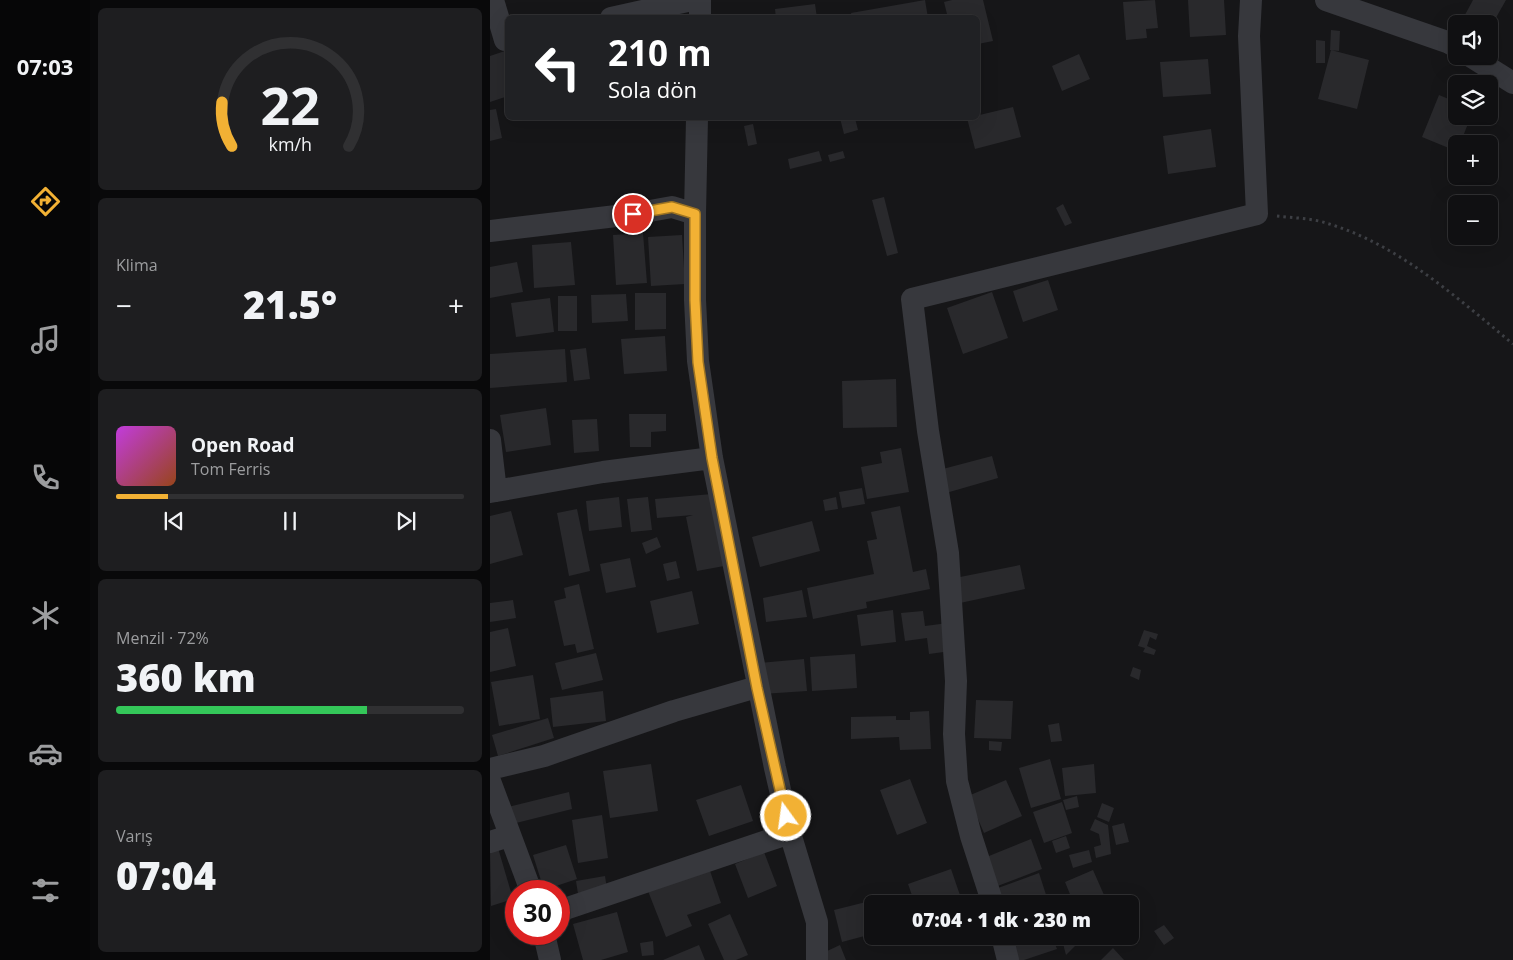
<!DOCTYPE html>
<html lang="tr">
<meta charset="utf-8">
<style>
body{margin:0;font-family:"Open Sans",sans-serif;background:#1e1e20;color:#f1f3f6;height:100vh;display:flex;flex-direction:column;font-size:19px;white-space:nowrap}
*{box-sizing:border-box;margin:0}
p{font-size:16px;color:#9c9d9f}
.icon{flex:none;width:28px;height:28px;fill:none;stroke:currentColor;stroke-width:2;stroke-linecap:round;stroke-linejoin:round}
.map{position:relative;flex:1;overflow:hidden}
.panel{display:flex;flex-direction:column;gap:8px;padding:8px;background:#09090a;width:400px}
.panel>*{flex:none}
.guide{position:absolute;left:15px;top:15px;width:475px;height:105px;border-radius:8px;box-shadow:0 5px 20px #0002,0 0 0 1px #303032;background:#202124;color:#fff;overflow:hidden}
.tools{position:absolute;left:958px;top:15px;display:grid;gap:10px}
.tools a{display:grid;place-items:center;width:50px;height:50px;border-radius:8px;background:#101012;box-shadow:0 5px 20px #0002,0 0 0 1px #303032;font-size:25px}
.speed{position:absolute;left:15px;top:880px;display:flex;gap:10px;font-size:25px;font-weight:700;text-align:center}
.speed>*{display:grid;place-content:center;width:65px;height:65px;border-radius:50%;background:#101012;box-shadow:0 5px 20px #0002,0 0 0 1px #303032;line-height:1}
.speed .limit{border:8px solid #d22;background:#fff;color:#111}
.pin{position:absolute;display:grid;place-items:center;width:42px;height:42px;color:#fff;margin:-21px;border:2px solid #fff;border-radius:50%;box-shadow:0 1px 5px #0007}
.me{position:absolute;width:55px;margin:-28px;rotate:346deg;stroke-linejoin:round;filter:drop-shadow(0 0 4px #0008)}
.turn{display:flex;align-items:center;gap:18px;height:105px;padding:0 20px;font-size:22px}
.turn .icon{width:65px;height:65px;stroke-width:2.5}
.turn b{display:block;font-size:35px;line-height:42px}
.big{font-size:38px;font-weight:800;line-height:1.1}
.panel .tile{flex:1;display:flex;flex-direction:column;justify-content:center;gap:8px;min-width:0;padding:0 18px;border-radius:8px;background:#1e1e20}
.panel .dial{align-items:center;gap:0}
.dial svg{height:130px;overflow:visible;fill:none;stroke:#303032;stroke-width:7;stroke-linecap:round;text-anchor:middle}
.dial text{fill:#f1f3f6;stroke:none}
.song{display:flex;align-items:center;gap:15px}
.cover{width:60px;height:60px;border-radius:8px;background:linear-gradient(135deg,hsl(290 70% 55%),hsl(20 70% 35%))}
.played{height:5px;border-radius:2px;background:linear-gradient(90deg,#f2b134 15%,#303032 15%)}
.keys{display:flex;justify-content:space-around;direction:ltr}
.heat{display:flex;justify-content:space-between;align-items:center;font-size:28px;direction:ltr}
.charge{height:8px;border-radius:4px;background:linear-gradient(90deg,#34c759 72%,#303032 0)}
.trip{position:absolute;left:374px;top:895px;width:275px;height:50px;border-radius:8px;background:#101012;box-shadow:0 5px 20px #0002,0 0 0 1px #303032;font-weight:800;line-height:50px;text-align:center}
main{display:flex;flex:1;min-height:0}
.dock{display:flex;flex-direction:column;width:90px;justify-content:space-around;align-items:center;background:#060607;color:#9c9d9f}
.dock .icon{width:35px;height:35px}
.dock .selected{color:#f2b134}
.dock b{font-size:22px;color:#f1f3f6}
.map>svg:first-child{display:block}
.building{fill:#29292c}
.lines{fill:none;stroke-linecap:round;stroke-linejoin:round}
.path{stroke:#3d3f44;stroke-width:3;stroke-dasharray:2.5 4;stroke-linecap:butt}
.street{stroke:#37383d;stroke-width:22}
.route-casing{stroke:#9d7322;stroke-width:12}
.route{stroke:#f2b134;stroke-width:9}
</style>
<main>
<nav class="dock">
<b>07:03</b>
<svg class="icon selected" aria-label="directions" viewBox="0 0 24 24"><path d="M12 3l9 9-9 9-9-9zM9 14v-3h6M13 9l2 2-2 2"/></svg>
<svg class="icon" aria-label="music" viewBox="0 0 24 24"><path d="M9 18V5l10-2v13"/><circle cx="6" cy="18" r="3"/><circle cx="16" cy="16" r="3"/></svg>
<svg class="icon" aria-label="phone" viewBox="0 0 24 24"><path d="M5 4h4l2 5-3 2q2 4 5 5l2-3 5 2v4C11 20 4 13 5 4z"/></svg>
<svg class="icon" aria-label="climate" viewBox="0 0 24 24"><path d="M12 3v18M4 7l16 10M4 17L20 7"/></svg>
<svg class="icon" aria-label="car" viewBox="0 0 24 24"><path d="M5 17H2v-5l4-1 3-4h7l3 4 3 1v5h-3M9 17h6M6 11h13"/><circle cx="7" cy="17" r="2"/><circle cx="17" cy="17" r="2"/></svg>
<svg class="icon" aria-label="filters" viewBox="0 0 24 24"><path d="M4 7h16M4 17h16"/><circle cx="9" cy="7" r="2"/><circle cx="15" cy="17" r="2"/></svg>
</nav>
<section class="panel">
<div class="tile dial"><svg viewBox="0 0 100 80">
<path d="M14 69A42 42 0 1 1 86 69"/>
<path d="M14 69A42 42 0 0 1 8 42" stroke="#f2b134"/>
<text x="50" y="56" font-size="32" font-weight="700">22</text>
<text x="50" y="72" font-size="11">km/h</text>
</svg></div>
<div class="tile"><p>Klima</p>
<div class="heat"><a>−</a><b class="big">21.5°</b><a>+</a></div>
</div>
<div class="tile">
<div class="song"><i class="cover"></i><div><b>Open Road</b><p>Tom Ferris</p></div></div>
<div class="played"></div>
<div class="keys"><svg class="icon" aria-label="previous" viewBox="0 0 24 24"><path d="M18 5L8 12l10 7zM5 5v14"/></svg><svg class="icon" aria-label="pause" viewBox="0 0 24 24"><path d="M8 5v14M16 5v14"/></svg><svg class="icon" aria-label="next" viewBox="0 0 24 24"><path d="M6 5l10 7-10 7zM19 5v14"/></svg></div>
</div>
<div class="tile"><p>Menzil · 72%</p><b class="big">360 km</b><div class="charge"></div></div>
<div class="tile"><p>Varış</p><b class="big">07:04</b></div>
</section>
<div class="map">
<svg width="1023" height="960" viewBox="0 0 1023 960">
<rect width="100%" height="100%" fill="#161618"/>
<path class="building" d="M435 0 438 18H362L361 13Z
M462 0H493L503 41 488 44V18H458L454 2Z
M665 0 668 28 656 29 657 38 636 40 633 2Z
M698 0H734L736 35 700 37Z
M983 0H1016L999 30V24H970Z
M325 4 327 18H286L285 9Z
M841 30 850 31 849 51 840 50Z
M826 40 835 41V63H826Z
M18 50V96L0 102V56Z
M841 50 879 60 867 109 828 99Z
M589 54 600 79 572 91 562 66Z
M718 59 721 94 673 97 670 62Z
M949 95 966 102V116H981L970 144H966V151L932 137Z
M523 107 531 137 485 149 477 118Z
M6 109 12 138 0 141V110Z
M350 118H365L368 130 354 134Z
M263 124 267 144 258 146 254 126Z
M721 129 726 167 678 174 673 136Z
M329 151 332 161 300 169 298 159Z
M353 151 355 158 340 162 338 155Z
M394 197 408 253 397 256 382 200Z
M573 204 582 223 575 226 566 208Z
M153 233 157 283 126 285 123 235Z
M192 235 195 284 161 286 158 237Z
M81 242 85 285 44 288 42 245Z
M27 262 33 292 0 298V267Z
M558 280 568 310 533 322 523 291Z
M502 292 518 338 473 354 457 308Z
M145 293H176V329L145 330Z
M136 294 138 321 102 323 101 295Z
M68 296H87V331H68Z
M60 298 64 332 26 337 21 303Z
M175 336 177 371 134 374 131 339Z
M96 348 100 379 84 381 80 350Z
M75 349 77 382 0 388V354Z
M406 379 407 427 353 428 352 381Z
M56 408 61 445 16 452 10 415Z
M139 414H176V431L161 432V447H140Z
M107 419 109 451 84 453 82 420Z
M411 448 419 492 377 499 371 467 392 463 390 452Z
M502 456 508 478 456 493 449 470Z
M372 488 375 504 352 508 349 492Z
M222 494 234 566 207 571 196 517 203 515 167 518 165 499Z
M129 497 132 527 99 531 96 501Z
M158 497 162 530 141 532 137 499Z
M346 497 348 509 335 511 333 500Z
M410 506 423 572 436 569 440 589 376 602 377 608 323 619 317 588 384 574 377 541 387 539 381 512Z
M87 509 100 571 79 576 67 513Z
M21 511 33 555 0 564V516Z
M322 521 330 551 270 567 262 537Z
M167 537 171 547 156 554 152 543Z
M140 558 146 587 116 593 110 564Z
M186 561 190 578 177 581 173 564Z
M530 565 535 589 470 603 465 578Z
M89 584 104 649 87 653 85 644 74 646 64 601 76 598 74 588Z
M312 590 317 617 276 622 273 598Z
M202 591 209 624 167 633 160 601Z
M23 600 26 618 0 622V603Z
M403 610 406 642 371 646 367 615Z
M433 611 435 626 458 623 461 651 439 654 437 638 415 641 411 613Z
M18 628 26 666 0 672V632Z
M654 630 668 634 666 640 660 637 657 646 666 650 664 655 653 652 655 648 648 646Z
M106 653 113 680 72 690 65 663Z
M365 654 367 688 322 691 320 657Z
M314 659 317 691 272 694 269 663Z
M643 667 651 670 649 680 640 676Z
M43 675 50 719 9 726 1 682Z
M113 691 116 721 63 727 60 698Z
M486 700 523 701 521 739 484 738Z
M439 711 441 749 410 750 409 737 361 739V717L406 716V720H420V712Z
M58 718 64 738 8 756 2 735Z
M569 723 572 741 561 742 558 725Z
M499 741 512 742 511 751 499 750Z
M560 759 571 799 541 808 529 768Z
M161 764 168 811 120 818 113 771Z
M604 764 606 793 575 796 572 768Z
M420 779 437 823 407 835 390 790Z
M516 780 532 816 494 833 478 796Z
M251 785 263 821 219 836 206 800Z
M79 792 82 809 22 824 18 807Z
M587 796 589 807 576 810 573 800Z
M572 802 582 833 554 843 543 812Z
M612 803 624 808 619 822 607 817Z
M112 815 118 858 88 863 82 820Z
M605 819 618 825 621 854 606 858 604 847 611 845 609 834 600 830Z
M634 823 639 842 626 845 622 826Z
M576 836 580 848 566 853 562 841Z
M541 839 552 869 505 887 494 858Z
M76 845 87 879 54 890 43 855Z
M8 848 23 899 1 906 0 850Z
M599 850 602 862 583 868 579 855Z
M274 852 287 886 258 898 245 864Z
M219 868 231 903 197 915 202 926 176 937 158 891Z
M461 869 473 904H425L418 884Z
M603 870 618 904H584L575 882Z
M549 873 559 904H513L508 888Z
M115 876 117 889 88 894 86 881Z
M380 901 382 934 352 942 344 910Z
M127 912 138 952 111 960H93L83 924Z
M240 914 258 955 246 960H234L218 924Z
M674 925 684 938 674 945 664 931Z
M515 936H562L567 949 534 960H523Z
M571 936H595L576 955Z
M163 941 164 955 152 956 150 943Z
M209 945 215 960H173Z
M350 945 356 960H338L335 952Z
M623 948 634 960H611Z"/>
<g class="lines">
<path class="path" d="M787 216C802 218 821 218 836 223 908 244 966 297 1023 344"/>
<path class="street" d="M3 0 15 40
M836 0 957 42 966 47
M121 18 202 0
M210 18V0
M980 56 1023 83
M205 214 207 118
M0 231 143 214 182 207 205 214V300L208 361 222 458 285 768 300 833 327 922V960
M0 440 6 491
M0 492 113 472 222 458
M0 769 54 756 184 711 267 687
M0 781 41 891
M0 842 19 836
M503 904 481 836 467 781 464 734 466 681 458 553 438 431 422 299 767 214 759 36 761 0
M69 911 300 833
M54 934 60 960
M512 936 518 960"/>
</g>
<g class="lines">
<defs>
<path id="route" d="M143 214 182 207 205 214V300L208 362 222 458 267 688 296 816"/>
</defs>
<use href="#route" class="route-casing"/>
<use href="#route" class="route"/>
</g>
</svg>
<div class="tools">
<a><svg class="icon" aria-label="sound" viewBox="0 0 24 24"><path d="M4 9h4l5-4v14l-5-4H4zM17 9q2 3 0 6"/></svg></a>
<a><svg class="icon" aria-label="layers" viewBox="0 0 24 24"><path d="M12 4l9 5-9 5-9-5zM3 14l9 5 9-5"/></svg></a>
<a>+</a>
<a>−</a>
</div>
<div class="speed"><div class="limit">30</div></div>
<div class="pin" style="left:143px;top:214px;background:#d93025"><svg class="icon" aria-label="arrive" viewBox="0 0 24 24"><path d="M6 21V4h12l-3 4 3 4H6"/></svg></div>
<svg class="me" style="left:296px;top:816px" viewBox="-20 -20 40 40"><circle r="17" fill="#f2b134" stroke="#fff" stroke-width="3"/><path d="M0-11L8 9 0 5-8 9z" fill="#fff"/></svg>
<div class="trip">07:04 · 1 dk · 230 m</div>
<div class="guide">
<div class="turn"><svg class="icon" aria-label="left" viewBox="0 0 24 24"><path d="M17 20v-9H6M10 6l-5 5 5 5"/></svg><div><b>210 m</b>Sola dön</div></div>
</div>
</div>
</main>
